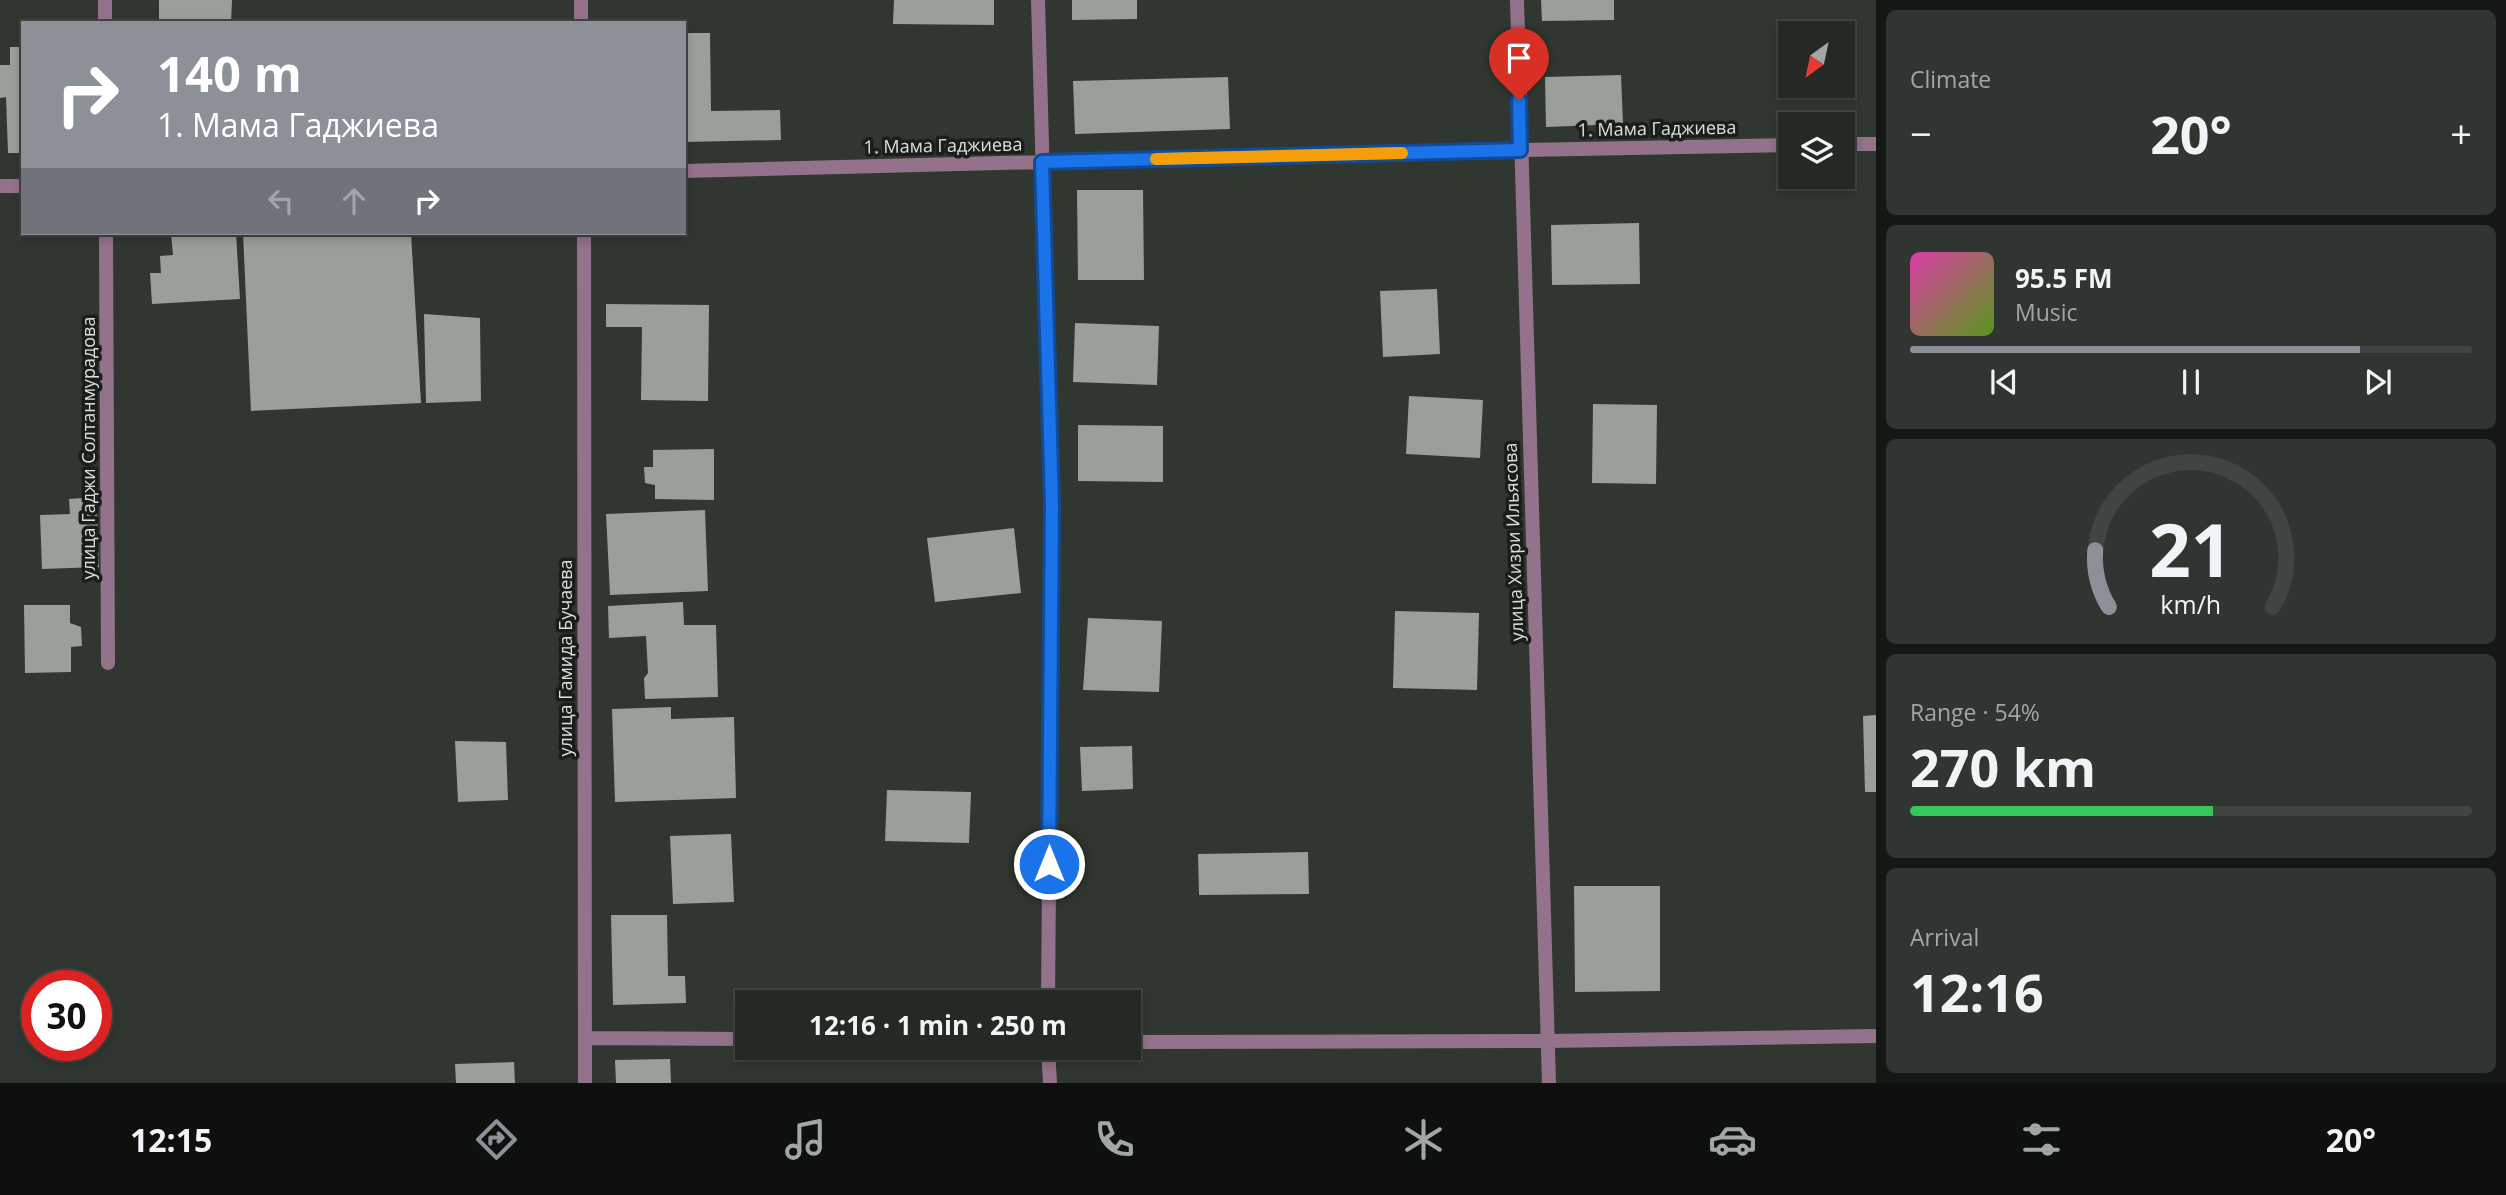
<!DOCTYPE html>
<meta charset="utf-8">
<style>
body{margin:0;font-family:"Open Sans",sans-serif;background:#303531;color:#f1f3f6;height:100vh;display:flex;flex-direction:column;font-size:26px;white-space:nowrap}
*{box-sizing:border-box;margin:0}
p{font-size:23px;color:#a3a6a6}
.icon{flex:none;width:38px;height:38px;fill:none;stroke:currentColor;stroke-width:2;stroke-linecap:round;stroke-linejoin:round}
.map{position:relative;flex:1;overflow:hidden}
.panel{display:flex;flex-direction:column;gap:10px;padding:10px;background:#141714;width:630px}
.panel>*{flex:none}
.hud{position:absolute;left:21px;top:21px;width:665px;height:214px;border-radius:0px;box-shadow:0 4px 10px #0003,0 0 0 2px #414541;background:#8c9099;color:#fff;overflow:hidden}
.needle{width:46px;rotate:213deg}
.buttons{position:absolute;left:1778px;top:21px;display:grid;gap:14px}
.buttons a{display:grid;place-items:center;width:77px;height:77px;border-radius:0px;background:#242924;box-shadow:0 4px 10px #0003,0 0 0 2px #414541;font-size:35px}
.speed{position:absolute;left:21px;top:970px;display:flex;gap:14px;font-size:35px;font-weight:700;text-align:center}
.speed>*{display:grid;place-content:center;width:91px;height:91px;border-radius:50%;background:#242924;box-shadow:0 4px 10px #0003,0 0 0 2px #414541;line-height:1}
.speed .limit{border:10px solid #d22;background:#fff;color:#111}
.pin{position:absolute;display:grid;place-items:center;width:60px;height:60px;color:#fff;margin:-72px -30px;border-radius:50% 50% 50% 0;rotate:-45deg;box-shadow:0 0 7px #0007}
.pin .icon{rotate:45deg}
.me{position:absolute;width:77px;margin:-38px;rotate:0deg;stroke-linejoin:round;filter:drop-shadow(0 0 5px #0008)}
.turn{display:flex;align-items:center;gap:24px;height:147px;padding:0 21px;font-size:32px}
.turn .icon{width:91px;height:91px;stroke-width:2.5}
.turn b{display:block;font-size:49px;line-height:60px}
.lanes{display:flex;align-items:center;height:66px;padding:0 21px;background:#0003;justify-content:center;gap:35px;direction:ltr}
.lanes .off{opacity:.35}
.big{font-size:52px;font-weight:700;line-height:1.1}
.panel .tile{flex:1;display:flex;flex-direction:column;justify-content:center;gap:10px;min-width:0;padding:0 24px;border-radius:10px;background:#303531}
.panel .dial{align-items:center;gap:0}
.dial svg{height:182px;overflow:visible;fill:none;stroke:#414541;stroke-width:7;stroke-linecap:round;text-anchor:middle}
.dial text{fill:#f1f3f6;stroke:none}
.song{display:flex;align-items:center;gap:21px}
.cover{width:84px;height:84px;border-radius:10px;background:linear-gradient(135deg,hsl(320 70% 55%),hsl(90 70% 35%))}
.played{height:7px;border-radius:4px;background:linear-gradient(90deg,#8c9099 80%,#414541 80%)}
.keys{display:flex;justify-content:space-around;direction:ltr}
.heat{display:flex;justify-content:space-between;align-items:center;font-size:38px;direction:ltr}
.charge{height:10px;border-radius:5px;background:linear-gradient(90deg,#34c759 54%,#414541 0)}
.trip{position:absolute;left:735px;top:990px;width:406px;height:70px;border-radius:0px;background:#242924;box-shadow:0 4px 10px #0003,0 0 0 2px #414541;font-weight:700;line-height:70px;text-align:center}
.tabs{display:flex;height:112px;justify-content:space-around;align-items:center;background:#0e100e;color:#a3a6a6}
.tabs .icon{width:49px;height:49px}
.tabs .selected{color:#8c9099}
.tabs b{font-size:32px;color:#f1f3f6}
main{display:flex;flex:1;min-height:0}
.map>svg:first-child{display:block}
.building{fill:#98a097}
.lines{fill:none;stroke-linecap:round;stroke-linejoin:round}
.street{stroke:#94728b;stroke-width:14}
.route-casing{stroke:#114b97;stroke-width:18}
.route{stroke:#1a73e8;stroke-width:12}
.slow{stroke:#f59e0b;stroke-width:12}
.labels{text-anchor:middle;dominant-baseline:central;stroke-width:7;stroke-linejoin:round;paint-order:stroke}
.street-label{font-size:18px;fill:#dce0dc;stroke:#1a1e1a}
</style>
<main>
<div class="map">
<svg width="1876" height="1083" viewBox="0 0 1876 1083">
<rect width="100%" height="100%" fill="#303730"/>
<path class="building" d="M159 0H232L231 23H159Z
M894 0H994V25L893 24Z
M1072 0H1137V19L1072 20Z
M1541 0H1614V20L1542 21Z
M684 33H710L711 111 780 110 781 140 684 142Z
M10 47H23V153H8L6 97 0 98V65H10Z
M1621 75 1623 124 1546 127 1545 77Z
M1228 77 1230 129 1075 134 1073 81Z
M1077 190H1143L1144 280H1078Z
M1639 223 1640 284 1552 285 1551 225Z
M171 233H236L240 299 152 304 150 273H161L160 256 173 255Z
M243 233H411L421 403 251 411Z
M1437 289 1440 354 1383 357 1380 291Z
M606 304 709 305 708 401 641 400 642 327H606Z
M424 314 480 318 481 401 426 403Z
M1075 323 1159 326 1157 385 1073 382Z
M1409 396 1483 400 1480 458 1406 454Z
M1593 404 1657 405 1656 484 1592 483Z
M1078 425 1163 426V482L1078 481Z
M714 449V500L655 499V485L645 483 644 467H653V450Z
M96 497 99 567 42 569 40 515 70 514 69 499Z
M705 510 708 591 610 595 606 514Z
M1014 528 1021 593 935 602 927 538Z
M683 602 684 625H716L718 697 645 699 644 678 648 673 646 636 609 638 608 606Z
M24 605H70V623L81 627 82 646 71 647V672L25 673Z
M1395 611 1479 613 1477 690 1393 688Z
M1088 618 1162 621 1159 692 1083 690Z
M671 707V719L734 717 736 798 615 802 612 709Z
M1876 715V792H1865L1863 716Z
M455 741 506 742 508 800 458 802Z
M1132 746 1133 789 1082 791 1080 747Z
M887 790 971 792 969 843 885 841Z
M731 834 734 902 673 904 670 836Z
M1308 852 1309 894 1199 895 1198 854Z
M1574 886H1660V991L1575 992Z
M611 915H667L668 976H685L686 1003 613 1005Z
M670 1059 671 1083H616L615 1060Z
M514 1062 515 1083H456L455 1064Z"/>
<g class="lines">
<path class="street" d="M105 0V23
M581 0V23
M1038 0 1052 504 1048 1003
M1517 0 1549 1083
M1843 144H1876
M684 171 1520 150 1790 145
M0 186H23
M106 233 108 663
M584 233 585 1083
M585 1038 747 1039
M1129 1042 1548 1041 1876 1036
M1048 1048 1050 1083"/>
</g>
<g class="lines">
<defs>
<path id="route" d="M1049 864 1052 504 1042 162 1520 150 1519 100"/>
</defs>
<use href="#route" class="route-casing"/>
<use href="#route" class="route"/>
<path class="slow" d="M1156 159 1402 153"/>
</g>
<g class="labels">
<g class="street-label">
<text transform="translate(1657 128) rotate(-1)">1. Мама Гаджиева</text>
<text transform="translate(943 145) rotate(-1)">1. Мама Гаджиева</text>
<text transform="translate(88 448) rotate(-90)">улица Гаджи Солтанмурадова</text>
<text transform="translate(1513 542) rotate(-92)">улица Хизри Ильясова</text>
<text transform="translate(565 658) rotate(-90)">улица Гамида Бучаева</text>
</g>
</g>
</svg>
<div class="buttons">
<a><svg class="needle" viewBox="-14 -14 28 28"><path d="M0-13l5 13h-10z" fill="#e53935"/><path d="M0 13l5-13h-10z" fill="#a3a6a6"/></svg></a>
<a><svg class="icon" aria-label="layers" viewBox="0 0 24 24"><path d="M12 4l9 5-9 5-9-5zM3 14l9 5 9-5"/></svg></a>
</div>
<div class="speed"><div class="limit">30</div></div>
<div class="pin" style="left:1519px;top:100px;background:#d93025"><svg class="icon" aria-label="arrive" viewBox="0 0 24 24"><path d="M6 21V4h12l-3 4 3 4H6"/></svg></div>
<svg class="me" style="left:1049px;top:864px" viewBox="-20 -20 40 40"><circle r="17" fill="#1a73e8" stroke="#fff" stroke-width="3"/><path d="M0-11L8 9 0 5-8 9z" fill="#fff"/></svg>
<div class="trip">12:16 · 1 min · 250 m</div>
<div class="hud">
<div class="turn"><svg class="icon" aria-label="right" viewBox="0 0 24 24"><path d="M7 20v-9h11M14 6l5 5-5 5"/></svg><div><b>140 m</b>1. Мама Гаджиева</div></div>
<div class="lanes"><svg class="icon off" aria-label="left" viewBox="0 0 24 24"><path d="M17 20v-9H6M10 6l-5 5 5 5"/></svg><svg class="icon off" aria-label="ahead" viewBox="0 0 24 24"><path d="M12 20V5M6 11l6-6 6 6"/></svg><svg class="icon" aria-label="right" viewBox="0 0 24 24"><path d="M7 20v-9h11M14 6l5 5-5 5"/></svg></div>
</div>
</div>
<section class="panel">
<div class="tile"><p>Climate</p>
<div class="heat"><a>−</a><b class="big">20°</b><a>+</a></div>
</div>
<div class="tile">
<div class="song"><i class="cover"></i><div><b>95.5 FM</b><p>Music</p></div></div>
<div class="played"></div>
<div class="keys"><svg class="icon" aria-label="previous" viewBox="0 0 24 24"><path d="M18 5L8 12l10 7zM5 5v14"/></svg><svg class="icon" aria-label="pause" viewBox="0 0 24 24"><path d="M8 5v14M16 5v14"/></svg><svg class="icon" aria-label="next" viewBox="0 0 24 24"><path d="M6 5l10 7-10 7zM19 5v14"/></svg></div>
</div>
<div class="tile dial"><svg viewBox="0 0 100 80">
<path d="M14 69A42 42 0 1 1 86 69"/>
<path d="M14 69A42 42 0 0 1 8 44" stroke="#8c9099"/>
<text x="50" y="56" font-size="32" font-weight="700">21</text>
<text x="50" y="72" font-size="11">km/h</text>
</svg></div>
<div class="tile"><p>Range · 54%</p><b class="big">270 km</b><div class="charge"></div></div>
<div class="tile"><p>Arrival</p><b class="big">12:16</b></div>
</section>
</main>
<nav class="tabs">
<b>12:15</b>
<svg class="icon selected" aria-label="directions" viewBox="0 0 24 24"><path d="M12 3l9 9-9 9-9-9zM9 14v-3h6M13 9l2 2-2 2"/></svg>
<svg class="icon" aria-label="music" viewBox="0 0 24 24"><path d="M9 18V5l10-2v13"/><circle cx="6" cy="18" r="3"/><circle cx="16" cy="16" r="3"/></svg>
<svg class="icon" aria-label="phone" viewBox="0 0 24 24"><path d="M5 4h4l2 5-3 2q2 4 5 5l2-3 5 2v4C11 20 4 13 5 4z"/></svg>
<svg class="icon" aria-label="climate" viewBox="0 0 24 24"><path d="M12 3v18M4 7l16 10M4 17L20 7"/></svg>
<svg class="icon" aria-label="car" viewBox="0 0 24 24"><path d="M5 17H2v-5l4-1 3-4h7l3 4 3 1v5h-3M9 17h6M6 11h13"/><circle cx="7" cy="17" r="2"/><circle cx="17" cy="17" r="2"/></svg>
<svg class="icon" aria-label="filters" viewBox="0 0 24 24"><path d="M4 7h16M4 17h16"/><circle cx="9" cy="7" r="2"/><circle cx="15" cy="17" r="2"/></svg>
<b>20°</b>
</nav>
